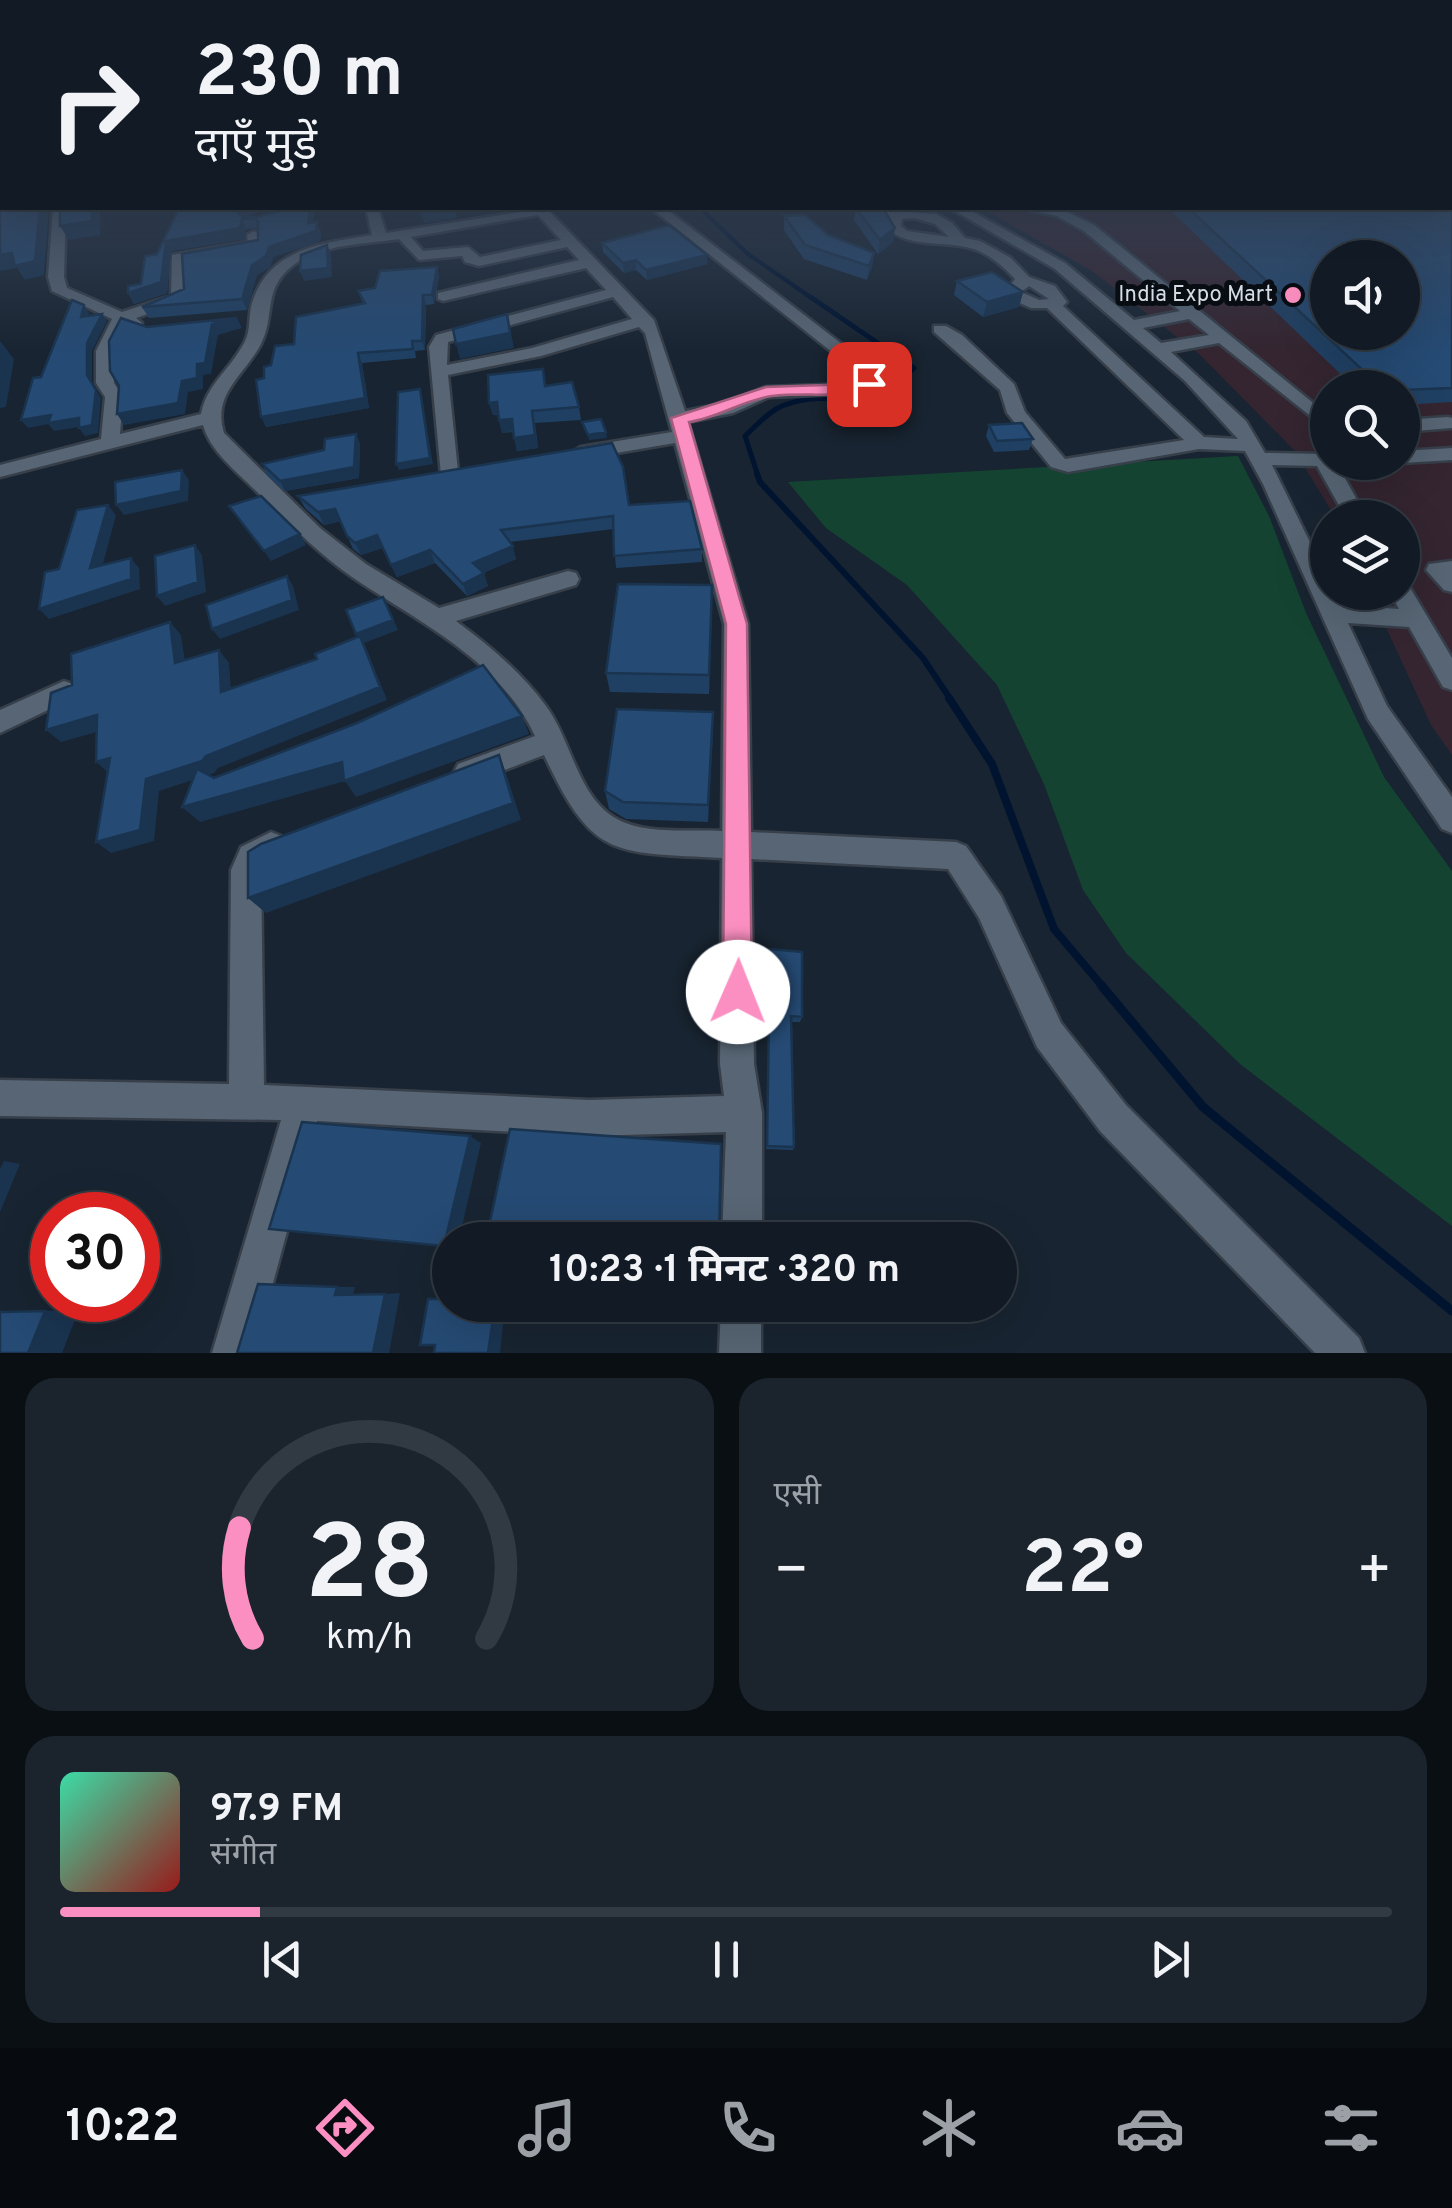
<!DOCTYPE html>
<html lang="hi">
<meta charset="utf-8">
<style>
body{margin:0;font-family:Overpass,"Noto Sans Devanagari",sans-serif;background:#1b242d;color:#f1f3f6;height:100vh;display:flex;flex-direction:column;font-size:38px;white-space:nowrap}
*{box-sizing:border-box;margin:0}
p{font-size:32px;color:#9ca1a7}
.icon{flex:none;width:55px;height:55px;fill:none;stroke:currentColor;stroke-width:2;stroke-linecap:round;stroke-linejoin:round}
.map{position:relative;height:1353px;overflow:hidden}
.drawer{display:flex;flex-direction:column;gap:25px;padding:25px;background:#0a0f14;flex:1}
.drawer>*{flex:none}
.guide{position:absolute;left:0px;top:0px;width:1452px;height:210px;box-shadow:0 10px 40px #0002,0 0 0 2px #313942;background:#121b25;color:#f1f3f6;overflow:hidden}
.fabs{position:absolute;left:1310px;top:240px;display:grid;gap:20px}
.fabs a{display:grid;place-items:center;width:110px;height:110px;border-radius:50%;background:#121b25;box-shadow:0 10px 40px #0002,0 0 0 2px #313942;font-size:50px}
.speed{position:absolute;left:30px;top:1192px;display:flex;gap:20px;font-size:50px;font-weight:700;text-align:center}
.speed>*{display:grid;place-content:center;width:130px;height:130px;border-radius:50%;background:#121b25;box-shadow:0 10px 40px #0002,0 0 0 2px #313942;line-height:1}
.speed .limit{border:15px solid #d22;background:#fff;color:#111}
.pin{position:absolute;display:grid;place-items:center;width:85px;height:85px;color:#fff;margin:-42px;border-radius:20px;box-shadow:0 5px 15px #0006}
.me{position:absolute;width:110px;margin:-55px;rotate:1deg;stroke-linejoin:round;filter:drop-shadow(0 0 8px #0008)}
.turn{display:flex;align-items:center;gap:35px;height:210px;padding:0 30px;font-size:45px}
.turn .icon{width:130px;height:130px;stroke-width:2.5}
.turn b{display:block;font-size:70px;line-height:85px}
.big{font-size:75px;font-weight:700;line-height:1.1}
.drawer .widget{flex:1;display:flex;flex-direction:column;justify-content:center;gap:15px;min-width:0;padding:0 35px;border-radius:30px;background:#1b242d}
.drawer .dial{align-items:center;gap:0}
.dial svg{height:260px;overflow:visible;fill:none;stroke:#313942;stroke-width:7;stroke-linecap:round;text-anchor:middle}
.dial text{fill:#f1f3f6;stroke:none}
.song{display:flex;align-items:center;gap:30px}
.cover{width:120px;height:120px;border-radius:15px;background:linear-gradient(135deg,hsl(160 70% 55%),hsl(0 70% 35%))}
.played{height:10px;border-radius:5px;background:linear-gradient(90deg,#fc8fc1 15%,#313942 15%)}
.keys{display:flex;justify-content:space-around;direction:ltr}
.heat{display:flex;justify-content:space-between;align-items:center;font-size:55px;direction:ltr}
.drawer .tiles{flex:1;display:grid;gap:25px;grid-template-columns:1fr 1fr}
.widget:last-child{grid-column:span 2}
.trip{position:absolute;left:432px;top:1222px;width:585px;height:100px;border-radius:50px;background:#121b25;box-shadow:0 10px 40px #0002,0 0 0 2px #313942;font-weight:700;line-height:100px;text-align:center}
.dock{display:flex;height:160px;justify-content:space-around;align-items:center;background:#070b0f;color:#9ca1a7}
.dock .icon{width:70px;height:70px}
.dock .current{color:#fc8fc1}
.dock b{font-size:45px;color:#f1f3f6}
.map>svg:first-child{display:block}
.industrial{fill:#342530;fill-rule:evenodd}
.green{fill:#144431}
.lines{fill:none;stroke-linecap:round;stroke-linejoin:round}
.stream-far4{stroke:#001430;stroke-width:4}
.stream-far3{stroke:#001430;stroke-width:5}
.stream-far2{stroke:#001430;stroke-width:6}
.stream-far1{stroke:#001430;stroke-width:8}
.stream{stroke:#001430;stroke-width:9}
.minor-casing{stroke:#363f4a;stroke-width:5}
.minor{fill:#576574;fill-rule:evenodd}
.wall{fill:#204063}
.shaded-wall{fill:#1a3450}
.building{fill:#254a73;stroke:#1a3450;stroke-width:2.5;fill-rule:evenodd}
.route{fill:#fc8fc1;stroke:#a45d7d;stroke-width:2.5}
.poi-dot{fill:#fc8fc1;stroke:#080d13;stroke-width:4}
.labels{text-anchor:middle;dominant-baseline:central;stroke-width:10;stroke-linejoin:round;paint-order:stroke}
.far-poi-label{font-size:22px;fill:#d5dce5;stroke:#080d13;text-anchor:end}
</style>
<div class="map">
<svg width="1452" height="1353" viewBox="0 0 1452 1353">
<rect width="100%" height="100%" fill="#182431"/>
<path class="industrial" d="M1450 162H1452V755L1431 725 1370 593 1402 592V518L1335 517 1295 451 1199 354 1092 271 982 208H1450ZM1328 258H1402V332H1328ZM1328 388H1402V462H1328Z"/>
<path class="green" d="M1238 456 1269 516 1306 613 1384 777 1452 871V1226L1240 1064 1126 953 1083 890 1044 784 997 685 907 585 826 528 788 482Z"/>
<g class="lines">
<path class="stream-far4" d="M700 208 748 254 816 301"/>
<path class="stream-far3" d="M758 476 745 436C756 426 768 412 782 406 835 385 864 419 914 368L812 298"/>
<path class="stream-far2" d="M757 474 760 482 923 658 951 700"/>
<path class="stream-far1" d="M949 698 992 764 1054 929 1103 987"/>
<path class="stream" d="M1101 985 1203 1107 1452 1311"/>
<defs>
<path id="minor" d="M0 162H2V167H0Z
M1450 167H1452V175H1450Z
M53 208H66L64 277 67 288 122 312 171 296 172 255 248 242 247 235 254 231 261 235 260 248 184 261 185 301 136 318 142 323 140 326 125 325 112 351 114 383 123 397 120 434 201 414C207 383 232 368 245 341 251 329 248 316 252 303 269 248 323 243 372 235L366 208H378L386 233 546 208 654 320 685 411 722 404 766 387 853 384 862 376 651 208H665L877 371 875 388 861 393 769 397 733 413 688 422 748 624 751 832 956 842 966 846 1001 896 1061 1023 1126 1105 1359 1338 1365 1353H1315L1100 1131 1037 1047 979 918 948 869 751 859 754 1064 762 1113V1240H722L726 1132 589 1136 317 1121 254 1353H212L281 1120 0 1116V1080L229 1084 231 870 241 847 271 832 281 836 286 845 281 854 261 870 264 1085 589 1100 724 1096 720 1064 722 858C613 852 593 860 544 755L468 784 458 780 454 772 458 764 535 736C500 660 417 621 352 577 316 552 286 520 255 490 236 471 210 451 203 425L0 477V465L101 439 105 397 96 383V351L112 319 52 291 48 277ZM538 215 561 240 480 257 468 247 423 251 411 237ZM399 239 419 260 462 256 465 262 479 266 567 247 579 260 438 293V299L443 301 586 268 606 290 436 335 429 347 441 475H455L458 471 448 375 541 356 639 327 645 333 672 432 581 447 571 453 581 459 675 443 724 624 722 831C689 829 644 835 615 818 577 795 571 739 546 706 521 672 490 646 456 621L576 585 579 579 576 573 568 571 439 608 366 564 320 528 224 433C212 393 244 376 261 344 277 313 260 287 299 261 327 244 367 244 399 239ZM613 297 632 319 532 348 447 365 448 342Z
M858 208 936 214 952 223 965 238 980 241 1011 258 1029 277 1055 286 1067 302 1063 306 1204 437 1238 439 1185 381 1055 269 950 208H966L1065 263 1134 320 1180 311 1084 231 1057 216 1021 208 1061 209 1094 225 1328 415V430L1219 343 1171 352 1246 421 1265 453 1328 454V462H1336L1367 518H1346L1317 466 1272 465 1328 579V592H1334L1340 605 1399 609 1390 592H1402V584L1409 586 1452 658V690L1443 687 1409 627 1348 623 1387 706 1452 797V833L1442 829 1368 719 1263 484 1245 451 1199 449 1068 472 1051 467 1007 413 1000 390 934 332V326H946L962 335 1014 384 1025 412 1065 459 1184 440 1047 308H1031L1007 297 1004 294 1015 279C1003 266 987 252 970 248 942 240 907 249 887 227L889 219ZM914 218 935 224 949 237 907 231 901 226 902 219ZM1029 286 1049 299 1039 300 1021 292ZM1189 319 1209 335 1161 343 1143 328Z
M1448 417 1452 418V428L1402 432V420Z
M1452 448V460L1402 463 1400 462 1402 451Z
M1452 561V592L1444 590 1426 570 1429 564Z
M64 681 73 684 77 691 73 698 0 733V710Z
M721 1305H761V1353H719Z"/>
</defs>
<use href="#minor" class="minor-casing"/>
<use href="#minor" class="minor"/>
</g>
<path class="wall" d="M1452 184V402L1402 405V388H1355L1168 208H1450Z
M856 208 895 228 893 242 878 254 854 220Z
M245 216 313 222 321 232 320 241 273 257 270 267 257 275 247 310 149 318 142 307 184 289 258 240V228L246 229 245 239 171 251 167 293 134 304 128 293 141 284 157 254Z
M784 216 874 253 872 267 867 280 804 259 784 230Z
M602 243 707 264 647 280 636 270 624 273 603 252Z
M439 276 434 304 426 305 425 350 415 351 416 358 362 363 369 408 266 427 264 378 271 365 294 344 363 304 358 291Z
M957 281 1023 292 1019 307 983 317 954 295Z
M546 386 579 407 581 420 535 423 538 448 517 451 513 432 502 433 498 415H493L489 403Z
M989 425 1033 439 1029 450 994 452 986 436Z
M356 434 360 444 359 478 285 491 267 475 262 464 324 450Z
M298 496 629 505 702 549V562L616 568 613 529 510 542 516 559 483 573 488 586 467 596 435 563 397 577 382 548 361 555 353 549 341 521 324 525 305 508Z
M712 605 709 694 610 692 606 673Z
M713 731 708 822 626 819 609 809 605 791Z
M770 949 802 1017 800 1022H792L794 1147 793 1150 766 1149Z"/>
<path class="shaded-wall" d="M40 208H49L44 275 25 280 17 268 0 271V255Z
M92 208H100V235L69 240 60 226Z
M233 208H273L238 218Z
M310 208H315L312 232 317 222 321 232 320 241 273 257 270 267 257 275 247 310 242 299 252 265 269 247 308 223Z
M454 208 457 218 424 223 421 213Z
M494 208H525L495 212Z
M242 219 246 229 245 239 171 251 167 293 134 304 128 293 161 282 166 241Z
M895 228 893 242 878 254 880 240Z
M327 245 331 254 332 277 304 281 300 271Z
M874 253 872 267 867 280 869 266Z
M707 255V264L647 280 646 270Z
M636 260V270L624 273 623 263Z
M437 267 439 276 434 304 432 295Z
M1023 292 1019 307 983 317 987 302Z
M423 295 426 305 425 350 422 341Z
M84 305 89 313 86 324 81 317Z
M102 314 107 321 92 351V383L101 398 98 433 85 436 79 428 87 375V343Z
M507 314 514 348 460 359 456 344Z
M237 318 242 328 218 335 211 374 203 375V389L188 392 185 414 124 425 117 414 182 381 212 324Z
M0 341 14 359 6 407 0 408Z
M358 353 362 363 369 408 266 427 261 417Z
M420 389 433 464 399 470 396 464Z
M497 402 500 414 493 415 489 403Z
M532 411 538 448 517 451 514 438Z
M51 415 79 418 85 426 54 431 48 424 28 428 21 420Z
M512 419 515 431 502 433 499 420Z
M606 432 607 438 589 440 588 435Z
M356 434 360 444 359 478 285 491 280 481Z
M182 470 189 480 188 501 124 515 116 505Z
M108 505 116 515 99 579 90 568Z
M335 509 342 521 324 525 318 512Z
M300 534 306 545 271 561 264 551Z
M377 535 382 548 361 555 355 543Z
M195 545 202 555 206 592 165 606 157 596Z
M513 546 516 559 477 575 473 563Z
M430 550 435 563 397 577 391 565Z
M131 558 139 568 140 589 49 619 39 609Z
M484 573 488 586 467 596 463 584Z
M287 576 293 586 299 610 220 639 212 629Z
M712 585V605L709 694V675Z
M383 597 398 630 364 643 387 700 218 768 214 773 159 791 154 841 111 853 96 842 146 779 206 756 361 644 356 634Z
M170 622 181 635 187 675 175 663Z
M219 650 229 663 232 705 221 692Z
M713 712V731L708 822V805Z
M97 715 111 728 61 742 46 730Z
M522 716 529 734 356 797 345 781 200 822 182 807 342 762Z
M499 755 506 773 521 820 266 913 248 898Z
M110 758V774L96 762Z
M470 1136 481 1143 459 1240H450V1247L444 1246Z
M4 1161 20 1164 0 1212V1169Z
M337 1287H355L353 1294 335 1295Z
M400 1293 389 1353H373L385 1294Z
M495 1305H505L500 1353H488Z
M79 1310 62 1353H28L45 1311Z"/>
<path class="building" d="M1450 184H1452V388L1402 390V388H1382L1188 208H1450ZM1328 258H1402V332H1328Z
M2 205V208H40L35 261 15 266 12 253 0 255V207Z
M60 208H92V221L60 226Z
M179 208H235H233L241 216 258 217 284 210 287 208H310L308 223 317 222 316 231 269 247 266 256 252 265 242 299 142 307 184 289 182 254 258 240V221L254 218 242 219 240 228 166 241 161 282 128 293V286L141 284 145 256 157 254Z
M420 208H454L421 213Z
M856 208H883L895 228 880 240Z
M805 215 828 235 874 253 869 266 805 245 784 216Z
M669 225 707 255 646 270 636 260 623 263 602 243Z
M327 245 328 268 300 271 301 255Z
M437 267 432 295H423L422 341H412L413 349 358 353 365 398 261 417 256 380 264 378V367L271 365 275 346 294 344 296 317 365 303 358 291 375 288 380 271Z
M992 272 1023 292 987 302 957 281Z
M72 300 84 305 81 317 102 314 87 343V375L96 390 92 425 79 428V418L48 423 51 415 21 420 33 378 41 377Z
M507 314 510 333 456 344 453 329Z
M121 318 147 327 237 318 212 324 205 363 197 364V378L182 381 178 403 117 414 119 386 110 371 109 341Z
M543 369 545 386 572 382 579 407 532 411 535 435 514 438 512 419 499 420 497 402 489 403 488 375Z
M420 389 430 458 396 464 398 392Z
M601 419 606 432 588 435 582 422Z
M1022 423 1033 439 997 441 989 425Z
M356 434 354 467 280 481 262 464 324 450 325 439Z
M612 443 623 467 629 505 690 501 702 549 614 556 613 516 501 530 513 546 473 563 484 573 463 584 430 550 391 565 377 535 355 543 347 536 335 509 318 512 298 496Z
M182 470 181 491 116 505 115 482Z
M261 496 300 534 264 551 229 506Z
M108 505 90 568 131 558V579L39 609 45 572 59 569 77 510Z
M195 545 198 582 157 596 155 556Z
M287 576 292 600 212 629 206 605Z
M618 584 712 585 709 675 606 673Z
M383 597 393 620 356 634 346 610Z
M170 622 175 663 219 650 221 692 317 659 315 654 360 636 380 687 206 756 202 761 146 779 140 830 96 842 110 758 96 762 97 715 46 730 51 693 72 685 71 654Z
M483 665 522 716 344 781 342 762 182 807 197 769 214 778 357 723Z
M617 709 713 712 708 805 623 802 605 791Z
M499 755 513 803 248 898V852L261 844Z
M770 949 802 952V1017L791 1016 794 1147 767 1146Z
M302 1122 470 1136 444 1246 269 1229Z
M510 1129 721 1144 719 1240H486Z
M258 1284 337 1287 335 1295 385 1294 373 1353H237Z
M428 1299H450V1305H495L488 1353H434L435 1345H420Z
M45 1311 28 1353H0V1312Z"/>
<linearGradient id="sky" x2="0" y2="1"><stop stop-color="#0d141b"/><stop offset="0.46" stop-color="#37455a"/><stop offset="1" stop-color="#37455a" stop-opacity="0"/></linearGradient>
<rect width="1452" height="352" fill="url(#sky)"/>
<path class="route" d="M869 380 874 381V388C841 399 806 392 772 396 743 400 718 418 689 422L747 624 752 992 748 1002 738 1007 727 1002 723 992 726 624 671 418 766 387 854 384Z"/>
<circle class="poi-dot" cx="1293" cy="295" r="10"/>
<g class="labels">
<g class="far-poi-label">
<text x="1273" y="295">India Expo Mart</text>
</g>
</g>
</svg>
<div class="fabs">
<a><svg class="icon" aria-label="sound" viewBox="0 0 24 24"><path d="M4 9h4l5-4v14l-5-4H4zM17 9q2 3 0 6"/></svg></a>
<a><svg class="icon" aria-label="search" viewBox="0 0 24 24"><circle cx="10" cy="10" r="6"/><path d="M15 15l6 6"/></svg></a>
<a><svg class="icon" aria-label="layers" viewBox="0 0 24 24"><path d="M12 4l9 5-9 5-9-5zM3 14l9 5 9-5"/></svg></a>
</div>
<div class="speed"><div class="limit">30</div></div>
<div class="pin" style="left:869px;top:384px;background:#d93025"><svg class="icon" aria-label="arrive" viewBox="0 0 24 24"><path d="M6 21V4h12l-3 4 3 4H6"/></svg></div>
<svg class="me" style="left:738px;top:992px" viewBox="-20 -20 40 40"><circle r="19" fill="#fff"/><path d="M0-13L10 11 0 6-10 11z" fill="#fc8fc1"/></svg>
<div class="trip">10:23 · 1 मिनट · 320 m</div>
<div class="guide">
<div class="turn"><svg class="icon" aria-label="right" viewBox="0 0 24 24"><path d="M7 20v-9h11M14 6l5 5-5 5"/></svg><div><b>230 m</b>दाएँ मुड़ें</div></div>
</div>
</div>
<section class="drawer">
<div class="tiles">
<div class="widget dial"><svg viewBox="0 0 100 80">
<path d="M14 69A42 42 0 1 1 86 69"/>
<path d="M14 69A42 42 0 0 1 10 35" stroke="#fc8fc1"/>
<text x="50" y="56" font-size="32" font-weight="700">28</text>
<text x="50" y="72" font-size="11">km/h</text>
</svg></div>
<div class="widget"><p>एसी</p>
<div class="heat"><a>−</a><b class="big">22°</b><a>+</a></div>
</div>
<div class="widget">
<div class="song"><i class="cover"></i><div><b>97.9 FM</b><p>संगीत</p></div></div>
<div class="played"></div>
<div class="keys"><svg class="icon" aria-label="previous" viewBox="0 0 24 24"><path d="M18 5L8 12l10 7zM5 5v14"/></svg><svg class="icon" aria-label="pause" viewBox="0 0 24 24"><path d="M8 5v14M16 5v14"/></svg><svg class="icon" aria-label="next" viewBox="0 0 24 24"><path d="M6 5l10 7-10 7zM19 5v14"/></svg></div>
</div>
</div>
</section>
<nav class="dock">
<b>10:22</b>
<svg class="icon current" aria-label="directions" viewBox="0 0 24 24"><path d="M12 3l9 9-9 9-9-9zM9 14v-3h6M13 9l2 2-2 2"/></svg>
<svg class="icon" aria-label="music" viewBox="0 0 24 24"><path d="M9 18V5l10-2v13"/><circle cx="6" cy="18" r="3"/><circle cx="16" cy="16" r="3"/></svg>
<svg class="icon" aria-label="phone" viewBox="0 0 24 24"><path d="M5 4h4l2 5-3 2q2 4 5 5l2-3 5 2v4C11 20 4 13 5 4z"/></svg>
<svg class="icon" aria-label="climate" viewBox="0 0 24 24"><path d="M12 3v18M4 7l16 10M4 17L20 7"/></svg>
<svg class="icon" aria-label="car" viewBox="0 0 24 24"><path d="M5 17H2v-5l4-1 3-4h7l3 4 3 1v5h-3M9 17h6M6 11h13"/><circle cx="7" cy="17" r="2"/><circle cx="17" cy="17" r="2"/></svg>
<svg class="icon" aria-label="filters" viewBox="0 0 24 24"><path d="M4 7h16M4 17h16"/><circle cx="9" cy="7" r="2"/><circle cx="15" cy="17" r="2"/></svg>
</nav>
